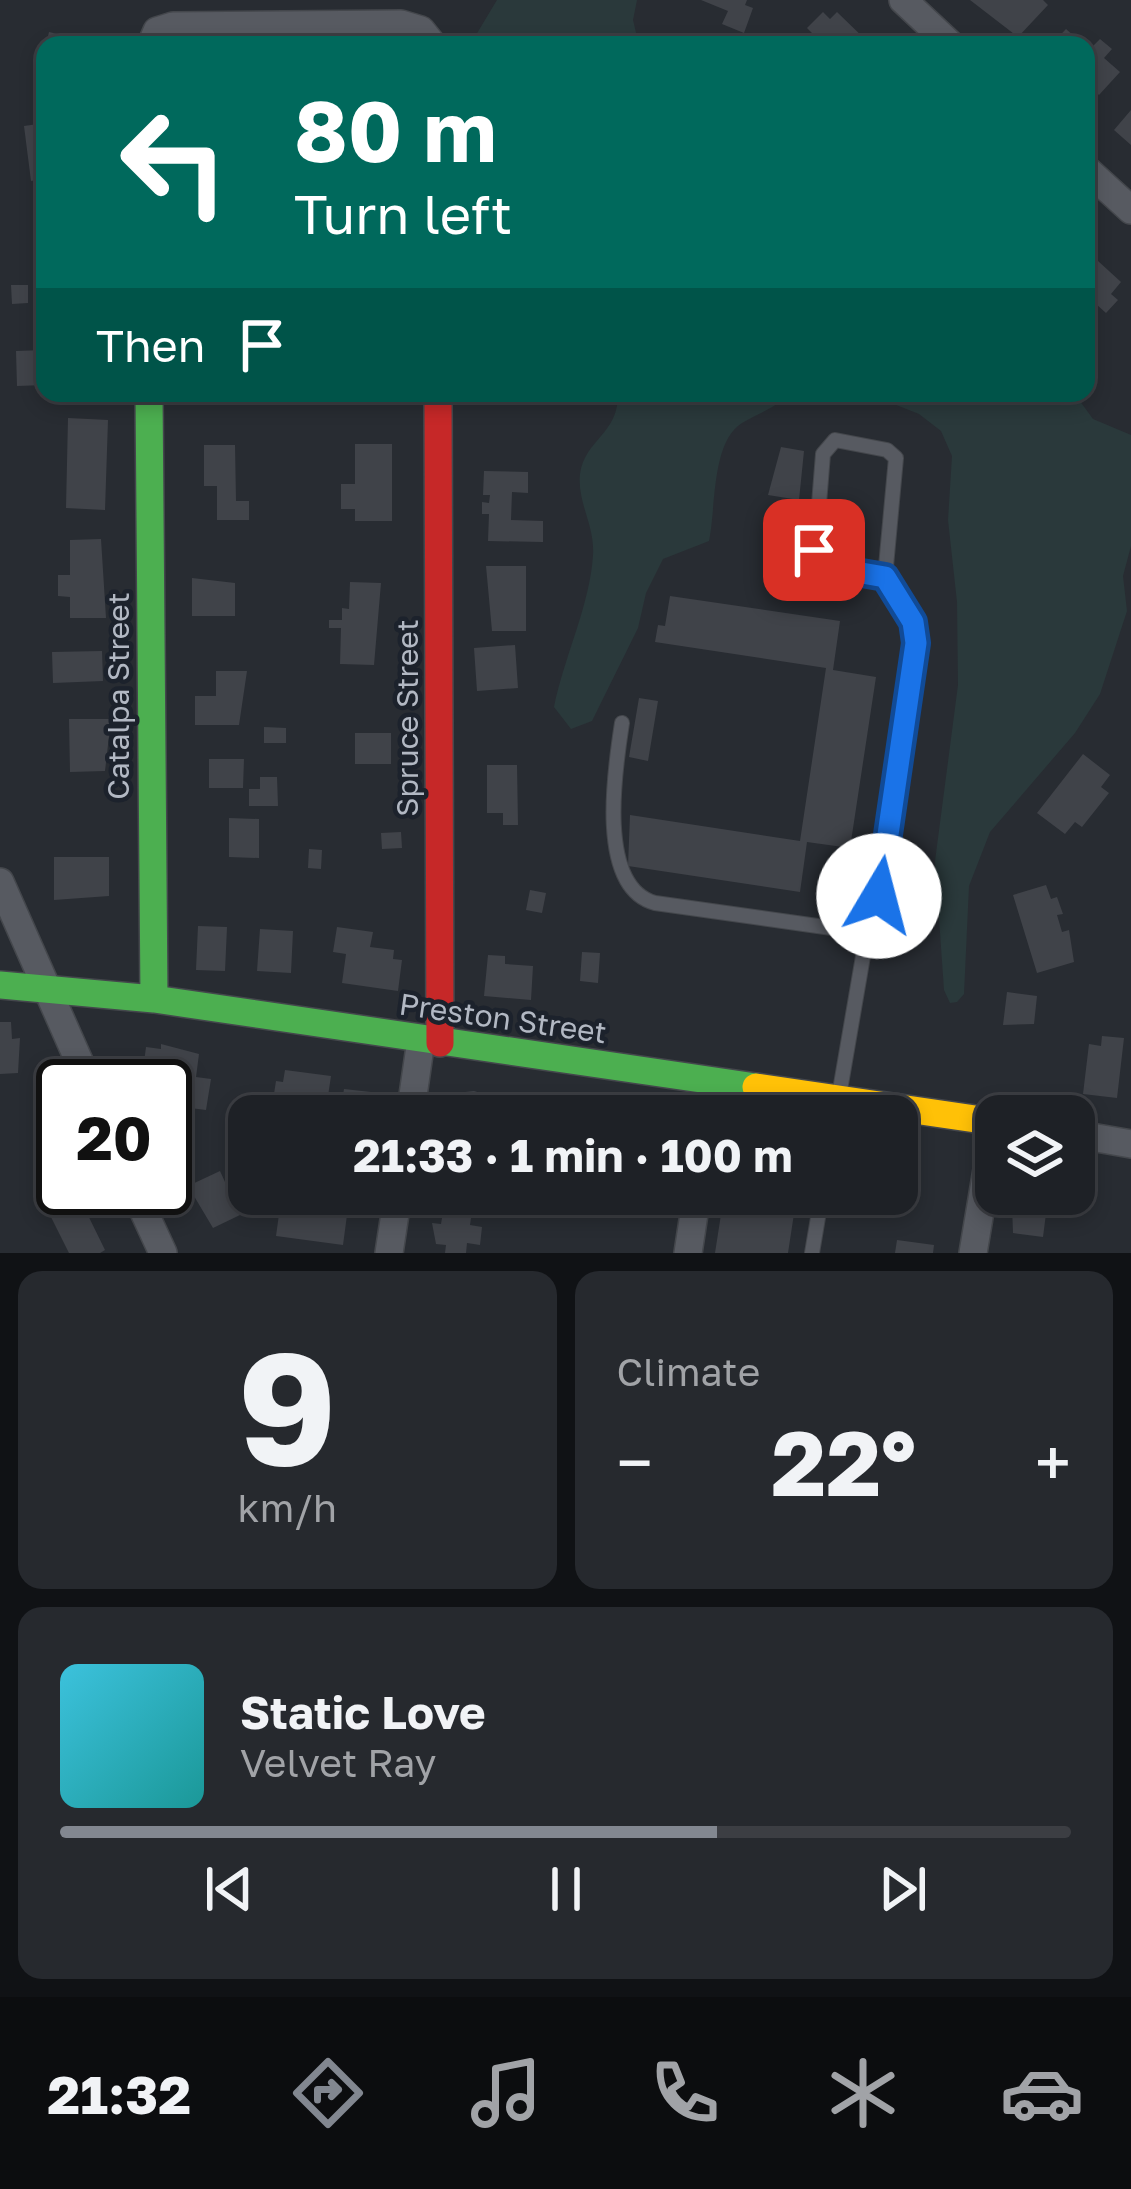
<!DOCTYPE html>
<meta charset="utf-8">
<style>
body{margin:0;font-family:"Golos Text",sans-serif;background:#26292e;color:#f1f3f6;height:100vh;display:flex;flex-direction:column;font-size:45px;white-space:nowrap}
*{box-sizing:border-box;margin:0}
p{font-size:39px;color:#a1a3a7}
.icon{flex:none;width:66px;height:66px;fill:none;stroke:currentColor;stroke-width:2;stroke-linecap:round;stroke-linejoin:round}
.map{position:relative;height:1253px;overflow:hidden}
.sheet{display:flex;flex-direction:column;gap:18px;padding:18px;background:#101215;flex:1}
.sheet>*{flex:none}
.banner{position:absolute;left:36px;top:36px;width:1059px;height:366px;border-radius:24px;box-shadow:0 6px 18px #0003,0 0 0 3px #3c3e43;background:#00695c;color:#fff;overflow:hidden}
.tools{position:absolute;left:975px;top:1095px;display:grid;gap:24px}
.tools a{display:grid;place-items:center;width:120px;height:120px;border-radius:24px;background:#1e2126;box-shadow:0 6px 18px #0003,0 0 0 3px #3c3e43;font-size:60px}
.speed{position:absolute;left:36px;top:1059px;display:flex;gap:24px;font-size:60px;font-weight:700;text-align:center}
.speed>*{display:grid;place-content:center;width:156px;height:156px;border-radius:50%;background:#1e2126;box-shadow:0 6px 18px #0003,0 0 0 3px #3c3e43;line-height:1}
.speed .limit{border:6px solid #111;border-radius:18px;background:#fff;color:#111}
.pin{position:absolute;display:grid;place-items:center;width:102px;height:102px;color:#fff;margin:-51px;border-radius:24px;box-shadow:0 6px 18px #0006}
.me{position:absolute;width:132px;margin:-66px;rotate:8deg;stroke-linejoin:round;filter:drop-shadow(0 0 9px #0008)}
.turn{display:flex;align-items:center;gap:42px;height:252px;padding:0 60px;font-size:54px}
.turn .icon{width:156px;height:156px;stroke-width:2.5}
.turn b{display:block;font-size:84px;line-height:102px}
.then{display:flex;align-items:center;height:114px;padding:0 60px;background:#0003;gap:24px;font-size:45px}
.big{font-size:90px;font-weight:700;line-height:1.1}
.sheet .card{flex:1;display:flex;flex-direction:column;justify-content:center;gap:18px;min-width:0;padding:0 42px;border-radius:24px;background:#26292e}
.sheet .dial{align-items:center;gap:0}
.dial b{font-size:156px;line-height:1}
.song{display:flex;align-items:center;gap:36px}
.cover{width:144px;height:144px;border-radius:18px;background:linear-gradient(135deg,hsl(190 70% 55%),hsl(180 70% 35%))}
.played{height:12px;border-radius:6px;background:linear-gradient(90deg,#828790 65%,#3c3e43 65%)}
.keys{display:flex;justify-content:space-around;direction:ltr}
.heat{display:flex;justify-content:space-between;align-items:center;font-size:66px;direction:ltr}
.sheet .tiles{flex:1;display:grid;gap:18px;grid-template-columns:1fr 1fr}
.card:last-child{grid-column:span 2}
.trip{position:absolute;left:228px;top:1095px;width:690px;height:120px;border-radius:24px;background:#1e2126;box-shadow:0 6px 18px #0003,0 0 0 3px #3c3e43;font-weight:700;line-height:120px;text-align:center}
.tab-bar{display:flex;height:192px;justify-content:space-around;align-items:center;background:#0c0d0f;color:#a1a3a7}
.tab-bar .icon{width:84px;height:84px}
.tab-bar .selected{color:#828790}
.tab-bar b{font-size:54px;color:#f1f3f6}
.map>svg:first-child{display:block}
.green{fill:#2a393b}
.building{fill:#404349}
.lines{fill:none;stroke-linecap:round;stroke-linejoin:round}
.lane-casing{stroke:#44474c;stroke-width:16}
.street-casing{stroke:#44474c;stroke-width:30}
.fast-casing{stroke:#44474c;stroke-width:30}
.slow-casing{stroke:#44474c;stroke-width:30}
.jam-casing{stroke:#44474c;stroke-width:30}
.lane{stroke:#575a61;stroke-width:14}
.street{stroke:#575a61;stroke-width:27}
.fast{stroke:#4caf50;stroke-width:27}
.slow{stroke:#ffc107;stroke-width:27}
.jam{stroke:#c62828;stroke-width:27}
.route-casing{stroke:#114b97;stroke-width:30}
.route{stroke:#1a73e8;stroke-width:21}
.labels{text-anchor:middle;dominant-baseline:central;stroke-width:9;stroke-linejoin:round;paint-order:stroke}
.street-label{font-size:30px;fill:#b2b8c3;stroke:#1c222c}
</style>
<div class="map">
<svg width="1131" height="1253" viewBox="0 0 1131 1253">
<rect width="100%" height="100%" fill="#282c32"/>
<path class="green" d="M497 0H637L633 20 639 45H470Z
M618 393H790C771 411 762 411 742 423 711 442 716 509 709 541L663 559 646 593 638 628 592 721 571 729 554 707C564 657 590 605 593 555 595 525 577 503 580 474 585 439 619 434 618 393Z
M866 393H1074L1093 419 1131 435V546L1123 576 1127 611 1100 694 1075 733 990 832 969 886 964 994 957 1002 950 1003 944 990 935 861 958 685 957 602 948 520 952 456 941 431 919 414Z"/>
<path class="building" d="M701 0H747L745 5 753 8 744 33 722 24 728 11Z
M970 0H1043L1048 5 1018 37Z
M823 12 830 19 837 12 871 45H833L820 33 816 37 807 28Z
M1066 29 1084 45H1051Z
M49 32 82 40 81 45H46Z
M1100 39 1112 49 1104 58 1120 72 1099 95 1086 83V47L1089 50Z
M1131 110V145L1114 130Z
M45 123V179L31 181 24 126Z
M1086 250 1121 282 1111 294 1118 300 1106 313 1086 295Z
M11 285H28V303L12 304Z
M45 350V385L17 386 16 351Z
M480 393H521L520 401 480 399Z
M68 418 108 420 105 510 66 508Z
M355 444H392V521H355V509H341V484H355Z
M204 445H235L236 501H249V520H217V486H204Z
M781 447 804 451 799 500 768 495Z
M484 471 528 472V493L512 492 511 520 543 521V542L488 541 489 514H482V502L489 503 490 495H483Z
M101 539 106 618H70V597L58 596V575H70V540Z
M486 566H526V631H492Z
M192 578 235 583V616H192Z
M350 582 381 583 374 665 340 664 341 628H329V620H342V608L349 609Z
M670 596 840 621 833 670 876 677 850 848 807 842 800 892 628 866 630 815 800 841 826 668 655 642 658 625 665 626Z
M515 645 518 688 477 691 474 648Z
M102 651 103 681 53 683 52 652Z
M216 671H247L239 725H195V696H216Z
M639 698 658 701 648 761 629 757Z
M69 719H111L105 771 70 772Z
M264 727 286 728V743H264Z
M355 733H391V764H355Z
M1083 754 1110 775 1101 787 1109 793 1082 827 1075 822 1065 834 1037 813Z
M209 759H244L243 788H209Z
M487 765H517L518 825H503V813H487Z
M260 777H277L278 806H249V789H260Z
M229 818 259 819V858L229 857Z
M401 832 402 848 382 849 381 833Z
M309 849 322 850 321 869 308 868Z
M54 857H109V896L54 900Z
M1046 885 1051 899 1057 897 1063 914 1057 915 1062 932 1069 930 1074 962 1037 973 1013 895Z
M530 890 546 893 542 913 526 910Z
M198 926 227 927 225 971 196 970Z
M337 927 373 932 370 947 394 950 393 959 402 960 398 991 342 983 346 954 333 952Z
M260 929 293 931 291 973 257 971Z
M582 952 600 953 598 983 580 981Z
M488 955 505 956V964L533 966 531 1000 484 996Z
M1007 992 1037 996 1034 1024 1003 1025Z
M0 1022H11L12 1039 20 1038 18 1073 0 1074Z
M1102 1036 1124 1038 1117 1098 1083 1094 1089 1044 1101 1046Z
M161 1044 199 1054 196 1077 211 1079 206 1110 190 1108 193 1085 142 1078 146 1047 161 1049Z
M285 1070 331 1076 325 1116 271 1113 276 1081 283 1082Z
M344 1089 371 1092 368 1116 340 1114Z
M474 1091 500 1099 498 1116H453L456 1093Z
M897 1161 918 1164 914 1195 897 1193Z
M220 1171 240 1215 213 1228 188 1186Z
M297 1194H319L317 1211 347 1215 343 1245 276 1236 280 1207 296 1209Z
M746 1194H797L788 1253H715L722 1208 743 1212Z
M1019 1194 1048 1198 1043 1237 1013 1233 1012 1206 1017 1207Z
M80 1199 105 1250 100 1253H69L50 1215Z
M444 1206 472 1211 470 1225 482 1227 480 1245 467 1243 466 1253H445L446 1245 436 1244 432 1223 441 1224Z
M897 1240 934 1245 933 1253H895Z"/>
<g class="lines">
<defs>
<path id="lane" d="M835 440 887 450 896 458 885 577 827 567 815 554 823 454Z
M622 723C615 768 596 887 655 903L867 933
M839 1096 867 933 878 903 917 643 913 622 885 577
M812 1253 822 1194"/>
<path id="street" d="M903 0 951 45
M151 45 157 31 173 26 401 24 421 30 433 45
M1086 169 1131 210
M0 882 90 1086
M410 1116 421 1040
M708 1116 713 1082
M1074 1134 1131 1144
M133 1188 163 1253
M389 1253 398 1194
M688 1253 697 1194
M973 1253 995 1122"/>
<path id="fast" d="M149 393 154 999
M0 985 154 999 756 1087"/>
<path id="slow" d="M756 1087 996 1122"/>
<path id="jam" d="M438 393 440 1043"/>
</defs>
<use href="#lane" class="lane-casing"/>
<use href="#street" class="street-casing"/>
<use href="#fast" class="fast-casing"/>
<use href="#slow" class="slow-casing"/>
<use href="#jam" class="jam-casing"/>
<use href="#lane" class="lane"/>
<use href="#street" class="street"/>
<use href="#fast" class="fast"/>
<use href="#slow" class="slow"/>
<use href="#jam" class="jam"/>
</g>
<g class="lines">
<defs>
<path id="route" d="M814 550 827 567 885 577 913 622 916 643 879 896"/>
</defs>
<use href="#route" class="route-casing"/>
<use href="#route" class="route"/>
</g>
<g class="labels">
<g class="street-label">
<text transform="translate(118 696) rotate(-90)">Catalpa Street</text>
<text transform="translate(407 718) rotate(-90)">Spruce Street</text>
<text transform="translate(503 1018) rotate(8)">Preston Street</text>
</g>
</g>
</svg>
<div class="tools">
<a><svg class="icon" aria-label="layers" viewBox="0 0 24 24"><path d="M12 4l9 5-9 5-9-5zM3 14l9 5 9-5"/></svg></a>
</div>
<div class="speed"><div class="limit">20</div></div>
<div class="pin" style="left:814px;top:550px;background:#d93025"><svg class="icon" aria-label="arrive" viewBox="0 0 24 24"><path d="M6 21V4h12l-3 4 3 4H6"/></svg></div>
<svg class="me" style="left:879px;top:896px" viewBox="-20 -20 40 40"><circle r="19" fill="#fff"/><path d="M0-13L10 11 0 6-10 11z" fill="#1a73e8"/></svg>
<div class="trip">21:33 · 1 min · 100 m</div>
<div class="banner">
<div class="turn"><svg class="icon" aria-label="left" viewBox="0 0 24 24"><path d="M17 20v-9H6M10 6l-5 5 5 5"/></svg><div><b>80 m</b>Turn left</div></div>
<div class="then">Then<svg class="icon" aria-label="arrive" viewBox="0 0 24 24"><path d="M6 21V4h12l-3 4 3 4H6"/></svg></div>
</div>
</div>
<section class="sheet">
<div class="tiles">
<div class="card dial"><b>9</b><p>km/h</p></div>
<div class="card"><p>Climate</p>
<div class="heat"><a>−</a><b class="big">22°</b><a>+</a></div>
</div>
<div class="card">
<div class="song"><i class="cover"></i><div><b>Static Love</b><p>Velvet Ray</p></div></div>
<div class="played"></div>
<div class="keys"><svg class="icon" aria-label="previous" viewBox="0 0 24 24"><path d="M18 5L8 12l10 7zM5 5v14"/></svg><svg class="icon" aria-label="pause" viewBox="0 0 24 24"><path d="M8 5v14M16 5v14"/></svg><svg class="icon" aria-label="next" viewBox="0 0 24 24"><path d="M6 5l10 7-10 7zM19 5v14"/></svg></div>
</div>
</div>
</section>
<nav class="tab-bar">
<b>21:32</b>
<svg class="icon selected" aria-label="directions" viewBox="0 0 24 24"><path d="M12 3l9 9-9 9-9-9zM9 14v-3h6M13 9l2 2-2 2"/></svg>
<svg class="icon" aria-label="music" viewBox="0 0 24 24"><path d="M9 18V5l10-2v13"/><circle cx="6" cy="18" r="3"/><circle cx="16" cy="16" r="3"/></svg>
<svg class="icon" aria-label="phone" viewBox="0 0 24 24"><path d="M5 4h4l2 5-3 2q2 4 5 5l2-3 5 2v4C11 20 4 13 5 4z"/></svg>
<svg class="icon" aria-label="climate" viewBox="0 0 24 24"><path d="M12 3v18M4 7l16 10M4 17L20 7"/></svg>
<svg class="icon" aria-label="car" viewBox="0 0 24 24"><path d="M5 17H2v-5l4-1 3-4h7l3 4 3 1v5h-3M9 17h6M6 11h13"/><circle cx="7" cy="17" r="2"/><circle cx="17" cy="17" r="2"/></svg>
</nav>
